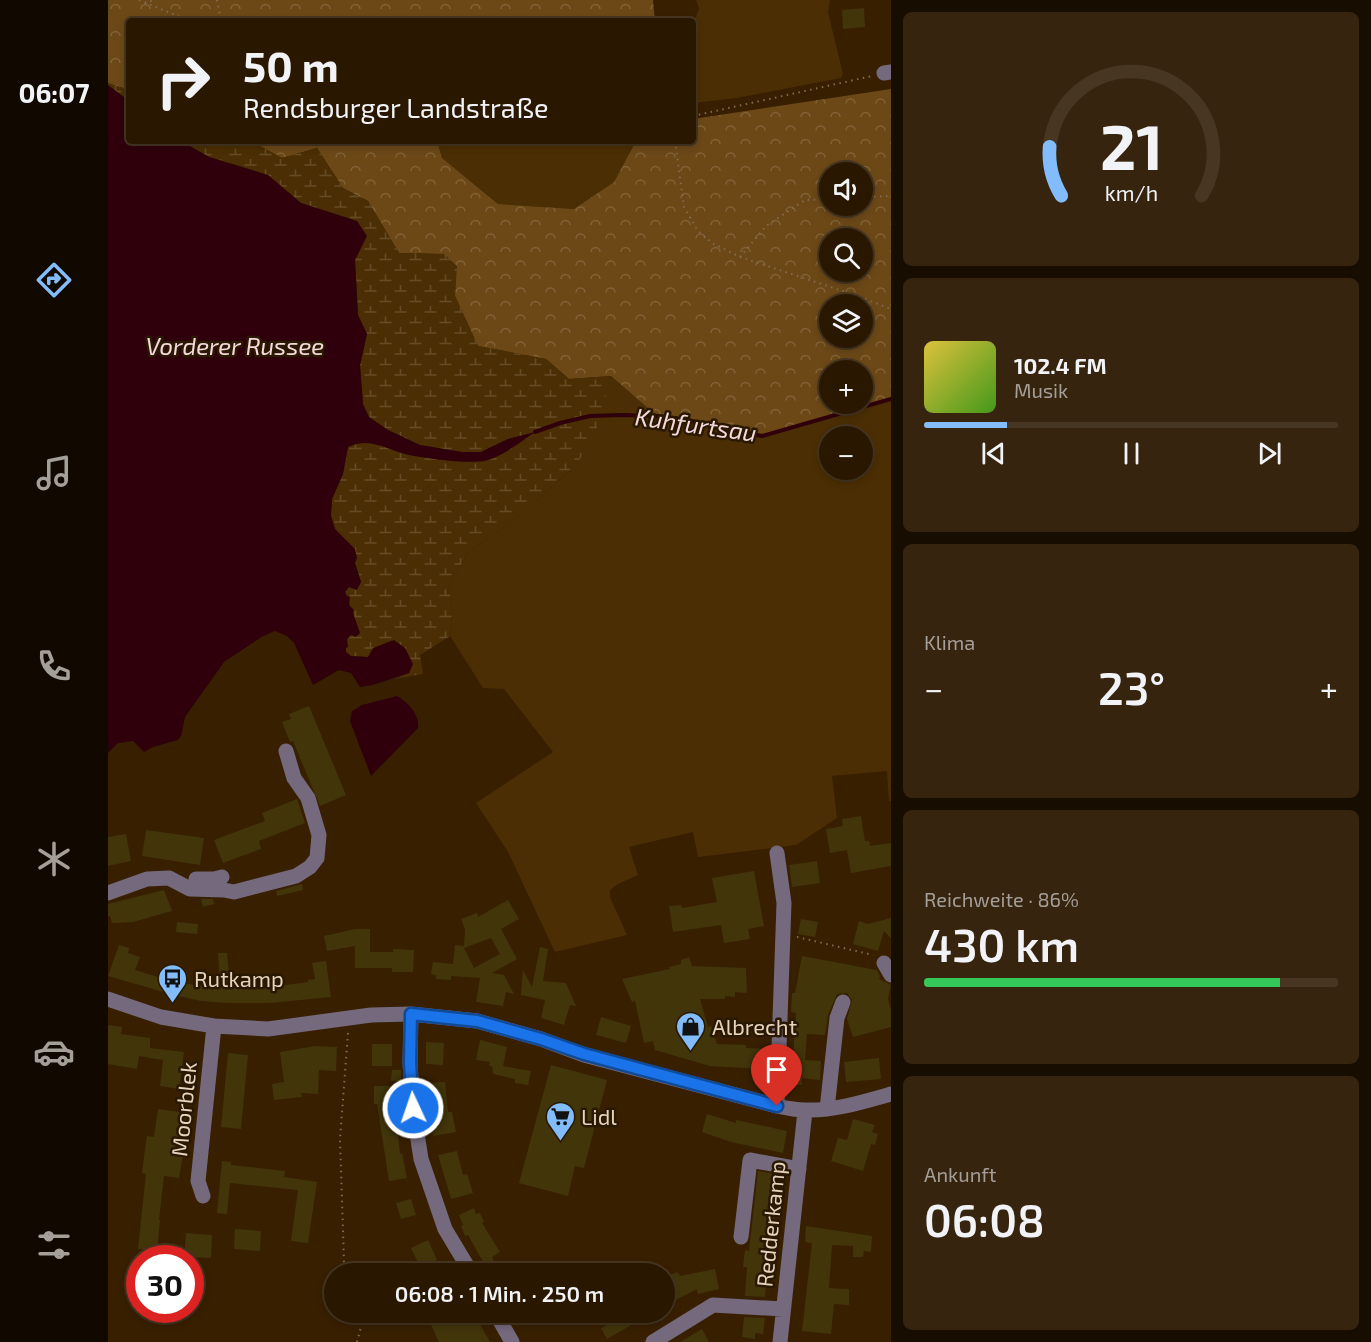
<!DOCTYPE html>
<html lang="de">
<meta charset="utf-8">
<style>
body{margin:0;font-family:"Exo 2",sans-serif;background:#36240f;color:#f1f3f6;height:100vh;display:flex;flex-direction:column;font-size:22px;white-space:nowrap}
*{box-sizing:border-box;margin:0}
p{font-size:20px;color:#a59f99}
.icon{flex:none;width:33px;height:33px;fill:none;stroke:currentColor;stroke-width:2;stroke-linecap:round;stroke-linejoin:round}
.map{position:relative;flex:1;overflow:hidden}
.panel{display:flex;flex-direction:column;gap:12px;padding:12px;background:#170d00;width:480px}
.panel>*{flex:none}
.top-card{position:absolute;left:18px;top:18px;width:570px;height:126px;border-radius:6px;box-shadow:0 3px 9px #0003,0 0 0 2px #463622;background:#2a1700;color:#f1f3f6;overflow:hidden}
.buttons{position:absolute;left:711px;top:162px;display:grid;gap:12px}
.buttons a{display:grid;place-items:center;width:54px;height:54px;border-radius:50%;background:#2a1700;box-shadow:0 3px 9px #0003,0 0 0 2px #463622;font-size:30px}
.speed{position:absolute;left:18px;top:1245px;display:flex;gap:12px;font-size:30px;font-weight:700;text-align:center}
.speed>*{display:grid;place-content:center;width:78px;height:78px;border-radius:50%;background:#2a1700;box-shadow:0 3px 9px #0003,0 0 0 2px #463622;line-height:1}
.speed .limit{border:9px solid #d22;background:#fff;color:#111}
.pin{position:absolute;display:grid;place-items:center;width:51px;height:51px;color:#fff;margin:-62px -26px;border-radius:50% 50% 50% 0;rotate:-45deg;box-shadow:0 0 6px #0007}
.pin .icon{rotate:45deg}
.me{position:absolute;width:66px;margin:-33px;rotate:357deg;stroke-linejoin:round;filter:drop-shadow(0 0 4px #0008)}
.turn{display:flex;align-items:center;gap:21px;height:126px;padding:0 18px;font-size:27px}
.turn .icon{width:78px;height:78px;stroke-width:2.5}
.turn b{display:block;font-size:42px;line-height:51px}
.big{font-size:45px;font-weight:600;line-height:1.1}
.panel .card{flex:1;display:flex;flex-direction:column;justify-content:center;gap:9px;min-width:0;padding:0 21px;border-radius:9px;background:#36240f}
.panel .dial{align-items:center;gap:0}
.dial svg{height:156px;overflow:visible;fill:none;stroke:#463622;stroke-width:7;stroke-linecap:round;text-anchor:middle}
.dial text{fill:#f1f3f6;stroke:none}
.song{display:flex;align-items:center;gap:18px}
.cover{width:72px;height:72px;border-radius:9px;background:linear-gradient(135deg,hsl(50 70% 55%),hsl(100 70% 35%))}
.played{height:6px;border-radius:3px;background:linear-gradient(90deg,#82bcfa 20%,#463622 20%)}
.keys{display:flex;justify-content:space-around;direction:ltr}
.heat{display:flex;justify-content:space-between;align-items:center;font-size:33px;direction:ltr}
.charge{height:9px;border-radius:4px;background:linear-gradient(90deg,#34c759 86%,#463622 0)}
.trip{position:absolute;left:216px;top:1263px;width:351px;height:60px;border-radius:30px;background:#2a1700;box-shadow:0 3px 9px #0003,0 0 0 2px #463622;font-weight:600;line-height:60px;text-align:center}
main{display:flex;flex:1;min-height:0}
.dock{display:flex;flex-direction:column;width:108px;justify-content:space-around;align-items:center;background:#110900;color:#a59f99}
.dock .icon{width:42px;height:42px}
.dock .current{color:#82bcfa}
.dock b{font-size:27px;color:#f1f3f6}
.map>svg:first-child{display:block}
.grass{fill:#4b2e03;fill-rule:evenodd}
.forest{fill:url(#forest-crowns);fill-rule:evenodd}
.wetland{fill:url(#wetland-marsh)}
.water{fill:#2f000c}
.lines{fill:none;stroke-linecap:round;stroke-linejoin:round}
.stream{stroke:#2f000c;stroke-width:4}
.building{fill:#42350a;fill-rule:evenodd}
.path{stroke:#826b50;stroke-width:2;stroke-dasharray:1.5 4.5;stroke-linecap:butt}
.minor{stroke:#74697d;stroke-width:15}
.route-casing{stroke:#114b97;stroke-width:15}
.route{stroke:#1a73e8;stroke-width:10}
.labels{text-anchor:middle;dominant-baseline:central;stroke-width:5;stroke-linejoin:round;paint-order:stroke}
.poi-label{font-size:22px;fill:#e7d3bc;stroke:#291802;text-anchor:start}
.street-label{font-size:22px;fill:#e7d3bc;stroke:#291802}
.water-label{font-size:24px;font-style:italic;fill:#f6d9dc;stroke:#291802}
</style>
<main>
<nav class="dock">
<b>06:07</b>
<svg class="icon current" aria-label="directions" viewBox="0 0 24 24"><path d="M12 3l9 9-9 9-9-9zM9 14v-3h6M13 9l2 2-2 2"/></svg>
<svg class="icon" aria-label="music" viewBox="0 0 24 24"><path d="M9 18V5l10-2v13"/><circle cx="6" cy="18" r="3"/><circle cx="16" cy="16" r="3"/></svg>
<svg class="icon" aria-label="phone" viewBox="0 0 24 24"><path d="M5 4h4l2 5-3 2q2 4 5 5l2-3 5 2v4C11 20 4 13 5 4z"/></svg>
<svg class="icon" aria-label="climate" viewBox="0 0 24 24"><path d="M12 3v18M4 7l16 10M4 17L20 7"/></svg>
<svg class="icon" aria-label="car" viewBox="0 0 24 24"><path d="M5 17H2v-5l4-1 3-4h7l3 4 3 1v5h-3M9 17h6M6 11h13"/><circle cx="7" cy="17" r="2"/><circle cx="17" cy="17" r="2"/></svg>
<svg class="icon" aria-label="filters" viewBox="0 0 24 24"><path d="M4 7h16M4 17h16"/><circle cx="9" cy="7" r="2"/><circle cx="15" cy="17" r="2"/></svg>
</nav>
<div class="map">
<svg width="783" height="1342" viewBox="0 0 783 1342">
<defs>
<pattern id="forest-crowns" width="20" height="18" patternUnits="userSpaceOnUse" patternTransform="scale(1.5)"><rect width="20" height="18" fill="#6c4817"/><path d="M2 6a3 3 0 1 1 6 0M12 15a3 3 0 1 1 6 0" fill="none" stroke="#816237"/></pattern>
<pattern id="wetland-marsh" width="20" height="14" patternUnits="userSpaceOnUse" patternTransform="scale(1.5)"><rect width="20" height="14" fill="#4b2e03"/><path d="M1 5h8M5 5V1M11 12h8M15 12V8" fill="none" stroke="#654b26"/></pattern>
</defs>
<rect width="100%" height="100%" fill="#381f00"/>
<path class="grass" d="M588 0H722L720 12 735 74 733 78 629 98 585 103V24L591 9Z
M329 141H528L506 182 466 209 390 204 334 158Z
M503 376 549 416 654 436 783 399V801H781L779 771 724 776 729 818 688 845 590 857 585 832 521 847 530 875 510 884 502 890V897L519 935 447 952 400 852 368 803 445 752 396 689 375 688 342 636 344 616 341 583 362 551 410 517 454 478 483 446ZM722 436H754V470H722Z"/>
<path class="forest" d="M0 0H545L547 21H21V90L0 83Z
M783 89V399L654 436 549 416 503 376 461 379 438 359 370 346 347 296 348 266 335 254 291 253 260 201 235 188 209 148 174 158 143 141H329L334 158 390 204 466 209 506 182 528 141H585V119ZM722 172H754V206H722ZM722 238H754V272H722ZM722 304H754V338H722ZM722 370H754V404H722Z"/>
<path class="wetland" d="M0 83 21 90V101L0 85Z
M73 141H143L174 158 209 148 235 188 260 201 291 253 336 254 349 266 347 296 370 346 438 359 461 379 503 376 484 446 454 478 410 517 362 551 341 583 344 616 342 636 312 655 315 674 286 679 301 673 260 657 243 656 238 652 239 639 242 635 252 633 237 592 241 587 245 588 253 582 247 563 235 539 227 529 223 516 224 499 235 474 240 447C262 436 280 450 302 455 321 458 358 465 377 461 388 458 413 440 425 433L400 439 373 452H354L312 445 280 430 261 417 255 404 252 365 259 334 250 315 247 260 258 236 249 221 193 203 160 175 101 157Z"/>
<path class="water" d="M0 85 21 101V141H73L101 157 160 175 193 203 249 221 259 236 247 260 250 315 259 334 252 365 255 404 261 417 280 430 312 445 354 452H373L400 439 427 432C414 441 391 459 375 461 352 463 324 459 301 455 280 450 261 436 240 447L235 474 224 499 223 516 227 529 247 549 249 558 247 563 253 582 249 590 241 587 237 592 239 596 242 597 241 605 246 610 245 613 252 633 248 637 243 635 239 639 240 647 238 648V652L243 656 260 657 265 648 286 640 297 648 305 664 301 673 265 685 252 687 243 673 231 670 205 685 186 643 179 636 167 631 155 636 116 662 77 717 73 736 70 740 45 747 36 752 25 741 10 743 0 753Z
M289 696C300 702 312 715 310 728L263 776 242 721 244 711 254 705Z"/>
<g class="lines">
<path class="stream" d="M427 432 452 423 482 416 514 415 549 416 574 419 654 436 783 399"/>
</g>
<path class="building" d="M756 8 757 27 735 29 734 10Z
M201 706 238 795 212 806 185 741 182 742 174 722 183 719 181 714Z
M189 799 197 823 151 841 153 849 115 863 106 840 157 821 154 813Z
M753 816 757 841H761L762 846 783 843V866L743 873 739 850 722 853 718 829 735 826 734 819Z
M38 830 96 838 92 865 34 856Z
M18 834 23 861 0 866V837Z
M709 861 712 883 684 887 681 865Z
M646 871 656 926 640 929 642 939 616 943 613 925 565 932 561 906 573 905 574 908 609 902 604 878Z
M194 884 195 890 169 896 168 891Z
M56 890 64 911 25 922 4 923 2 916H0V904Z
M93 899H105L106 904 95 907Z
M400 900 411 919 393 929 409 959 384 973 396 975 406 994 398 992 395 1006 368 1002 372 978 343 976V980L328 979V975L323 974 325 962 345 964 347 945 356 946 357 929 353 919 369 913 370 917ZM383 938 392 954 366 968 356 948Z
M783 918V938L776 931 770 951 745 944 751 921 760 924Z
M693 919 710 922 707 937 690 934Z
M69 922 90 924 89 934 68 932Z
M247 929H262V952H285V949L306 950 305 972H284V968H247V946L219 951 216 936Z
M11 945 21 948 20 953 32 957 27 970 66 982 94 986V982L112 983 110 953H119L122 986 149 987V989L200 982V980L207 979 204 963 218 961 223 997 162 1003H119L93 1001 66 995 0 976Z
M432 947 440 949 435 981 458 983 468 1006 462 1005 456 1025 433 1018 437 1000 413 995 415 970 424 987Z
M694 956 769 970 772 976 771 979 783 985 780 999 783 1010V1027L745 1037 739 1019 744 1000 739 993 729 994 720 1015 717 1035 699 1034 697 1060 713 1061 712 1080 694 1078V1085L680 1084V1059H685L688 1013 683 1012 684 993H687Z
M581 957 584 966 638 968 639 993 627 992V997L617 996V999H592L600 1027 603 1026 609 1044 638 1045V1048L660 1049V1072L653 1071V1069L602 1066 547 1050 545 1041 536 1043 527 1001 524 1002 514 979 562 969 561 967 573 964V960Z
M493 1017 523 1026 518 1043 488 1035Z
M0 1025 14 1027 13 1034 42 1038V1048L76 1052 71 1089 52 1086 55 1060 31 1056 29 1069 0 1064Z
M372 1040 399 1047 395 1066 423 1071 420 1085 407 1083V1079L385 1074 384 1066H381L382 1062 368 1060Z
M318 1042 336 1043 335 1065 318 1064Z
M264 1044H284V1066H264Z
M207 1046 229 1047 228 1071 211 1070 210 1094 193 1093 194 1097 166 1100 164 1084 176 1082 172 1052Z
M120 1053 140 1055 133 1129 113 1127Z
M771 1058 773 1079 738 1082 736 1062Z
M443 1065 499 1080 476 1168 467 1166 460 1196 411 1183Z
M284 1070H293V1081H283Z
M337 1082 340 1112H344L348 1132 325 1136 318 1083Z
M266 1086H284V1119L288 1118 292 1154 294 1153 299 1178 281 1181 269 1104H266Z
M50 1109 85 1114 82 1133 79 1132 71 1178 56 1176 51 1220H52L49 1251 30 1249 38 1174 34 1173 37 1149 39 1136 46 1137Z
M599 1114 628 1123V1120L679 1131 675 1153 623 1142 594 1132Z
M745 1119 767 1125 764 1132 770 1134 767 1145 763 1144 755 1171 723 1161 730 1138 739 1140Z
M349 1151 355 1175 359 1174 365 1193 343 1199 330 1155Z
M114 1161 123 1162V1165L177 1171 176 1177 209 1182 200 1243 183 1241 190 1190 122 1183 119 1214 109 1213Z
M650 1171 671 1175 663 1242 661 1241 657 1297 637 1296 639 1267H635L637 1250 641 1251Z
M303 1199 308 1215 293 1219 288 1203Z
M366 1208 368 1214 372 1213 376 1222 374 1223 392 1252 384 1257 392 1274H382L360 1235 357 1236 353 1226 355 1225 351 1215Z
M698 1226 764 1236 763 1252 756 1251 755 1257H745V1246L724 1245 721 1288 741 1289V1305L726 1304 723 1334 694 1331 704 1243 697 1242Z
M127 1229 153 1231 152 1251 126 1249Z
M78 1233 104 1235 103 1258 76 1257Z
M320 1240 329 1260 312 1267 303 1248Z
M607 1269 611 1289 590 1294 589 1289 562 1303 556 1293V1278L569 1272 572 1276Z
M325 1312H365L382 1342H331L323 1325 329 1322Z
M408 1312H440L414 1325Z
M507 1312H546L499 1339 493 1328 499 1325 495 1319Z
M636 1317 657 1318 655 1334 647 1333V1339L634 1337Z
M594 1329 601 1342H572Z"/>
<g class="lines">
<path class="path" d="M31 0 72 17 99 21
M109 0 113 21
M37 4 45 0
M585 116 764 76
M567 141 576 207 590 231 604 243 632 257 747 295 783 309
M754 197 783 196
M632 257 658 226 697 200 722 199
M689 937 765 955
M240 1033 232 1139 236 1262 240 1274
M249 1342 255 1319 253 1312"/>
<path class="minor" d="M776 73 783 72
M88 879H106L114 877
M0 893 39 879 61 878 82 889 116 890 126 892 188 876 202 867 209 858 211 835 200 798 186 778 178 751
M776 963 783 975
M0 999 53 1017 106 1026 160 1029 263 1015 303 1014 369 1021 433 1039 476 1055 669 1106C678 1108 688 1110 697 1110 726 1111 755 1102 783 1094
M303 1014 302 1063 305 1108 313 1159 337 1229 364 1274
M669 1106 676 903 669 853
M719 1109 729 1018 735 1002
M95 1196 90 1181 106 1026
M633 1237 642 1160 691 1169
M387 1312 404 1342
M545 1342 605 1305 675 1309
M672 1342 697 1111"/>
</g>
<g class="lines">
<defs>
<path id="route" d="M305 1108 302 1063 303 1014 369 1021 433 1039 476 1054 669 1106"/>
</defs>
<use href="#route" class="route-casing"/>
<use href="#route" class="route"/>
</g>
<defs>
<symbol id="bus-pin" viewBox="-11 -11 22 30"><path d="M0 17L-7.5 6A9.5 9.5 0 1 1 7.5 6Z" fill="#82bcfa" stroke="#291802"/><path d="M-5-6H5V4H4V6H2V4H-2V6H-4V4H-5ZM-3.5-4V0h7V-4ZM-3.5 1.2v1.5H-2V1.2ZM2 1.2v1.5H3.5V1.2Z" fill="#111"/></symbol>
<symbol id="shop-pin" viewBox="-11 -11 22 30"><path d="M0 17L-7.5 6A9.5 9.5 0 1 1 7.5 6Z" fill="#82bcfa" stroke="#291802"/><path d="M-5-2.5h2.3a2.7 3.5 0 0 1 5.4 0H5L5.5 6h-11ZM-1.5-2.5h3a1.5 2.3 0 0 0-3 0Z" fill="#111"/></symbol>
<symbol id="supermarket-pin" viewBox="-11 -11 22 30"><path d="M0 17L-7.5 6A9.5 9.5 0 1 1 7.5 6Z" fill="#82bcfa" stroke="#291802"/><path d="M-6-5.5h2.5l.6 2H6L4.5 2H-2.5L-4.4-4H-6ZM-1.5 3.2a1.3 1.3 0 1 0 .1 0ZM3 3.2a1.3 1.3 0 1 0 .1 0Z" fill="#111"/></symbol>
</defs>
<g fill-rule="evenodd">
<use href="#bus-pin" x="48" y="962" width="33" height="45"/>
<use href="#shop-pin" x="566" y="1010" width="33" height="45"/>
<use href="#supermarket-pin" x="436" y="1100" width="33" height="45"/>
</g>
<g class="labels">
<g class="poi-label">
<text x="86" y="978">Rutkamp</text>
<text x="604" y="1026">Albrecht</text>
<text x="473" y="1116">Lidl</text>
</g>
<g class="street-label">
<text transform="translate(75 1109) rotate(-84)">Moorblek</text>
<text transform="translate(662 1224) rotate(-84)">Redderkamp</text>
</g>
<g class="water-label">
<text x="127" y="345">Vorderer Russee</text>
<text transform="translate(588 424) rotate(8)">Kuhfurtsau</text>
</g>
</g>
</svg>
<div class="buttons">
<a><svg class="icon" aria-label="sound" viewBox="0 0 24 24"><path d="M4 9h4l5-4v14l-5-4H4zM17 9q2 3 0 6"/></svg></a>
<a><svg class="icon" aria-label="search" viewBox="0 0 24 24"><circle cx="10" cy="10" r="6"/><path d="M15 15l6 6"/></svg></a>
<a><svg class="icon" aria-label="layers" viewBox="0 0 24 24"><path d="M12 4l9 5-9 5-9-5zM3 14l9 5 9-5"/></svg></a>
<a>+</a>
<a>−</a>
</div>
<div class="speed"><div class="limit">30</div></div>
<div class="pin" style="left:669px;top:1106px;background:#d93025"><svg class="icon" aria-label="arrive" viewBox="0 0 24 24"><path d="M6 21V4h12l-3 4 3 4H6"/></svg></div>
<svg class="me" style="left:305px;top:1108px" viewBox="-20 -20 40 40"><circle r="17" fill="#1a73e8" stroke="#fff" stroke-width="3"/><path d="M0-11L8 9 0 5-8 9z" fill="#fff"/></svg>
<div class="trip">06:08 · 1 Min. · 250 m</div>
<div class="top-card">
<div class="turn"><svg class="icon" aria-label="right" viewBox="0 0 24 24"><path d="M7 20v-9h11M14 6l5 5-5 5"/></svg><div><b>50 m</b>Rendsburger Landstraße</div></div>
</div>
</div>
<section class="panel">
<div class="card dial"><svg viewBox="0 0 100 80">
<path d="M14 69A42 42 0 1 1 86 69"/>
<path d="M14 69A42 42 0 0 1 8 44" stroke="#82bcfa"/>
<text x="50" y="56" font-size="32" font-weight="700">21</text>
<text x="50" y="72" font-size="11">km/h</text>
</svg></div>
<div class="card">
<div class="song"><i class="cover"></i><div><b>102.4 FM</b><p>Musik</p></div></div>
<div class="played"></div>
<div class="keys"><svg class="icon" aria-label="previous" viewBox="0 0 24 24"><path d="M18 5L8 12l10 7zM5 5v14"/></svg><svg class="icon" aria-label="pause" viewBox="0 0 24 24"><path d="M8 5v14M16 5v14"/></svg><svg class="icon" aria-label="next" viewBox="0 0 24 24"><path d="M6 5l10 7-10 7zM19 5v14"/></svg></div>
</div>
<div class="card"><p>Klima</p>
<div class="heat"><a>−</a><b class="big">23°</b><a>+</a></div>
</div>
<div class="card"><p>Reichweite · 86%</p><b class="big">430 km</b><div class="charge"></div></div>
<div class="card"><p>Ankunft</p><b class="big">06:08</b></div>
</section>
</main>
